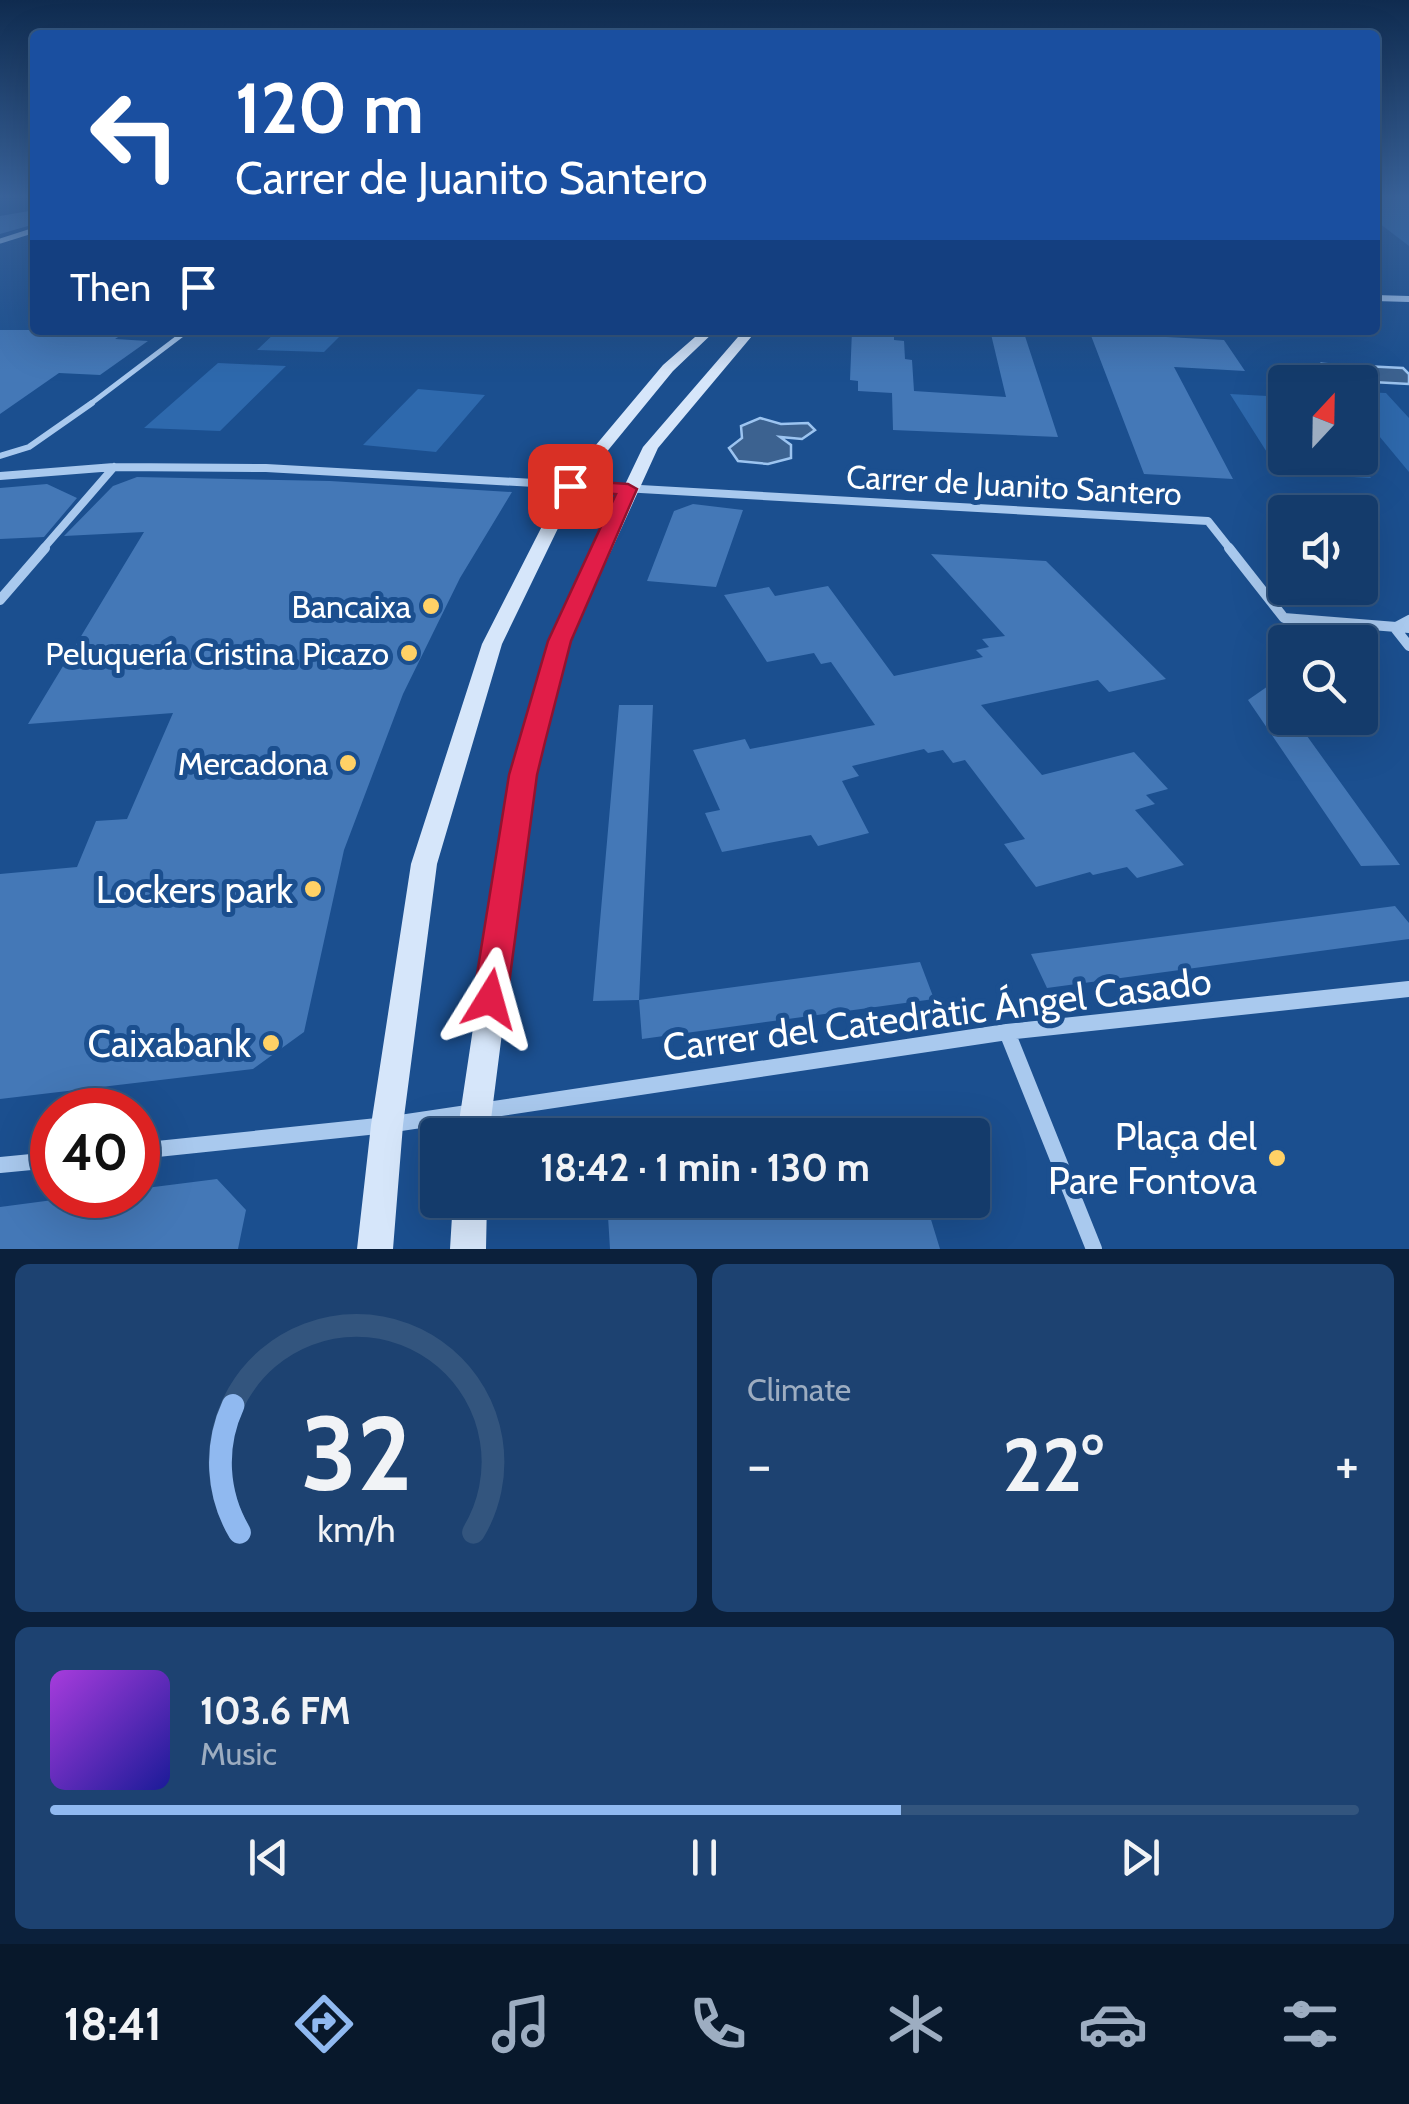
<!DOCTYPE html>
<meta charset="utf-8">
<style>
body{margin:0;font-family:Cabin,sans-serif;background:#1d4271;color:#f1f3f6;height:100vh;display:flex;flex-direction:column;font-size:38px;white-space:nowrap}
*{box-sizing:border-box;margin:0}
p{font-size:32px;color:#9dadc1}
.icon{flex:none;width:55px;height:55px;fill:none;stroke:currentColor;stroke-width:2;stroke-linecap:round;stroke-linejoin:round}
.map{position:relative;height:1249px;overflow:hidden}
.drawer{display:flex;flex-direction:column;gap:15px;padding:15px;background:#0b203b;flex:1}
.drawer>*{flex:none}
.top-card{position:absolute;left:30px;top:30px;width:1350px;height:305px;border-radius:10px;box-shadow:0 10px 40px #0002,0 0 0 2px #33557e;background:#1a4fa0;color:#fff;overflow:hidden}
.needle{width:65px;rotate:22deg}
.tools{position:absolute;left:1268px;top:365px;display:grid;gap:20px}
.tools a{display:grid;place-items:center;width:110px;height:110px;border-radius:10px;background:#143b6b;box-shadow:0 10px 40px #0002,0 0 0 2px #33557e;font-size:50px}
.speed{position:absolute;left:30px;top:1088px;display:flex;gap:20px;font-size:50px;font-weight:700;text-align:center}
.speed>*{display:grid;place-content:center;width:130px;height:130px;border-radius:50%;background:#143b6b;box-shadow:0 10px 40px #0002,0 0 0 2px #33557e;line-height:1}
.speed .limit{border:15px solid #d22;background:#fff;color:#111}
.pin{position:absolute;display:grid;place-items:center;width:85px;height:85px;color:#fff;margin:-42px;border-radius:20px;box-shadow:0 5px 15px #0006}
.me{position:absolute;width:110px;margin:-55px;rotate:8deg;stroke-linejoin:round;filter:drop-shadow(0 0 8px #0008)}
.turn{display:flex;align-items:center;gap:35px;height:210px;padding:0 40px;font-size:45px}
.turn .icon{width:130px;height:130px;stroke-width:2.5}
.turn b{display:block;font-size:70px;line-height:85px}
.then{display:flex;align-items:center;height:95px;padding:0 40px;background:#0003;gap:20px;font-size:38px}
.big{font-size:75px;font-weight:800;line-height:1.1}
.drawer .widget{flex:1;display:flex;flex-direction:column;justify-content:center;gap:15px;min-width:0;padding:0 35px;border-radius:15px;background:#1d4271}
.drawer .dial{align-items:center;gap:0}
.dial svg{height:260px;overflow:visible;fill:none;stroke:#33557e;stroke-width:7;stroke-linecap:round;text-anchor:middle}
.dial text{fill:#f1f3f6;stroke:none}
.song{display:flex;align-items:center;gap:30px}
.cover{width:120px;height:120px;border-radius:15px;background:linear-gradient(135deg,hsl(280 70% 55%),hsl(240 70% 35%))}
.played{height:10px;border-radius:5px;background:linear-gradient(90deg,#90b9f0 65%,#33557e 65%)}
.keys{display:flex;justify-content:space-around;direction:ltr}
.heat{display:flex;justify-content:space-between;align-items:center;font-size:55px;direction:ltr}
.drawer .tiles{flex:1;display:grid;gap:15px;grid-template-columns:1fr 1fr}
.widget:last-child{grid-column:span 2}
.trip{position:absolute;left:420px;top:1118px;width:570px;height:100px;border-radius:10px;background:#143b6b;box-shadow:0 10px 40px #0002,0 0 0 2px #33557e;font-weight:800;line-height:100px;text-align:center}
.tab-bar{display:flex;height:160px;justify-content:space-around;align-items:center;background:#08182b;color:#9dadc1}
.tab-bar .icon{width:70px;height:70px}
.tab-bar .current{color:#90b9f0}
.tab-bar b{font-size:45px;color:#f1f3f6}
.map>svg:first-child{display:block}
.green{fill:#2e69ad}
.water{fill:#3c6290;stroke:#9cc4f0;stroke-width:2.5}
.building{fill:#4478b7}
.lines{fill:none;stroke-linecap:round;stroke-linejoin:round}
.lane-far2{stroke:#a9c9ee;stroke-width:5}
.lane-far1{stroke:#a9c9ee;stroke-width:6}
.lane{stroke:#a9c9ee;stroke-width:8}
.street-far4{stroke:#a9c9ee;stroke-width:5}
.street-far3{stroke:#a9c9ee;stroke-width:6}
.street-far2{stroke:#a9c9ee;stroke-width:8}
.street-far1{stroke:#a9c9ee;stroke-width:10}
.street{stroke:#a9c9ee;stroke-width:16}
.secondary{fill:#d6e6fa;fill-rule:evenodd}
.route{fill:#e11d48;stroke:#92132f;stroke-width:2.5}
.poi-dot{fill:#ffd166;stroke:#1b4f8f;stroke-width:4}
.labels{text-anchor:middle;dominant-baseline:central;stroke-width:10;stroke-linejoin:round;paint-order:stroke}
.street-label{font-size:32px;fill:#fff;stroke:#1b4f8f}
.poi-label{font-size:32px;fill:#fff;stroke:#1b4f8f;text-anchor:end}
.near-poi-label{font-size:38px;fill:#fff;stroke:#1b4f8f;text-anchor:end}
.near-street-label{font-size:38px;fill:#fff;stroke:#1b4f8f}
</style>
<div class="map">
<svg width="1409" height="1249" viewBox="0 0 1409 1249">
<rect width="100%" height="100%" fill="#1b4f8f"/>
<path class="green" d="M1375 196H1409V246L1375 220Z
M278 330H346L324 352 257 350Z
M218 363 286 366 220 431 144 428Z
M418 389 485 395 436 452 363 445Z
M1360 392 1386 393 1409 418V472L1360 413Z
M1230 394 1285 397V458H1355L1371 478 1280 473Z"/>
<path class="water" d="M1323 364 1403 368 1409 374V384L1336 380Z
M760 418 781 424 808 423 815 430 802 439 780 437 791 445V458L768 464 738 461 729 448 742 438 741 426Z"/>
<path class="building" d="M35 210V224L0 234V216Z
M0 330H129L115 339 148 341 100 375 59 373 0 414Z
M852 330H894V340L904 341 905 359 912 360 914 391 1006 397 990 330H1023L1058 437 893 430 892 393 858 391V381L850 380Z
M1090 333 1224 340 1245 371 1174 367 1233 479 1144 474Z
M137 477 330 481 512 492 460 578 403 694 344 850 304 1032 253 1069 0 1099V874L77 867 96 821 127 819 173 713 28 724 144 532 64 536 113 486Z
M47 484 77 498 44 537 0 539V488Z
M693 504 743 510 716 587 647 581 674 511Z
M931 554 1046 561 1166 679 1109 692 1098 680 981 705 1042 775 1134 752 1168 789 1146 795 1155 804 1135 810 1184 865 1137 878 1127 867 1093 875 1090 872 1036 887 1004 844 1025 839 965 760 953 763 943 750 928 753 924 749 852 766 859 776 842 781 869 833 818 846 811 835 722 852 705 813 720 810 693 750 745 739 750 749 875 725 831 662 821 664 814 653 767 662 724 595 769 587 775 596 828 586 894 676 983 657 976 650 989 647 982 639 1005 636Z
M1271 684 1285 704V718H1294L1400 865 1361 866 1248 700Z
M619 705H653L639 1000 593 1001Z
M1395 906 1409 923V939L1047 988 1031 954Z
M920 962 934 999 642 1039 639 1000Z
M217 1179 246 1210 238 1249H0V1207L91 1195H138V1189Z
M607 1200H925L940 1249H610Z"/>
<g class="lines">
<path class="lane-far2" d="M89 405 188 330"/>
<path class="lane-far1" d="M0 456 29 447 92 403"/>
<path class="lane" d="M1394 627 1409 619"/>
<path class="street-far4" d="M0 241 35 230"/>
<path class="street-far3" d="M1375 298 1409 299"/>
<path class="street-far2" d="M0 476 114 467 266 468 1208 521 1231 550
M42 550 114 467"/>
<path class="street-far1" d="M1229 548 1284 618 1409 628
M0 600 45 548
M1394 627 1409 646"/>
<path class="street" d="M1007 1032 1094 1249
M138 1151 387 1125 1007 1032 1409 989
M0 1165 52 1160"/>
<path class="secondary" d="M703 330H716L673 371 578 487 502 644 437 864 403 1125 393 1249H357L371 1125 411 864 482 644 564 483 663 365Z
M744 330H757L658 448 570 641 535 775 489 1135H457L511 775 550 641 643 447Z
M453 1200H487L486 1249H450Z"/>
</g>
<linearGradient id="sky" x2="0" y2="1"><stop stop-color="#0f2b4f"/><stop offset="0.53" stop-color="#39639b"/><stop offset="1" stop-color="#39639b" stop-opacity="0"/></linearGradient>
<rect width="1409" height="371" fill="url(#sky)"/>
<path class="route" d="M570 480 628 484 637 489 571 641 545 742 537 775 507 999 502 1009 490 1013 478 1009 473 999 509 775 548 641 616 494 563 490V482Z"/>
<g class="poi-dot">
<circle cx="431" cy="606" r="10"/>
<circle cx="409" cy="653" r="10"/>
<circle cx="348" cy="763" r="10"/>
<circle cx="313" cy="889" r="10"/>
<circle cx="271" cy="1043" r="10"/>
<circle cx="1277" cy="1158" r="10"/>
</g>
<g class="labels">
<g class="street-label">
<text transform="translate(1014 485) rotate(3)">Carrer de Juanito Santero</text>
</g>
<g class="poi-label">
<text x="411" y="606">Bancaixa</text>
<text x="389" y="653">Peluquería Cristina Picazo</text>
<text x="328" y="763">Mercadona</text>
</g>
<g class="near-poi-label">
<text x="293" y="889">Lockers park</text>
<text x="251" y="1043">Caixabank</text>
<text x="1257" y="1136">Plaça del<tspan x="1257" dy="44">Pare Fontova</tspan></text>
</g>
<g class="near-street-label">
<text transform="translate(937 1014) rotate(-7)">Carrer del Catedràtic Ángel Casado</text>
</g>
</g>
</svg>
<div class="tools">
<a><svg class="needle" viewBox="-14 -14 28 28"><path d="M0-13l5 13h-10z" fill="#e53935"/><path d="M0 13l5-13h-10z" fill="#9dadc1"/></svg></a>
<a><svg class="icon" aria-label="sound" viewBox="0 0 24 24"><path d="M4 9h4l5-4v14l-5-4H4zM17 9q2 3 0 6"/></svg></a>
<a><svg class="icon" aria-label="search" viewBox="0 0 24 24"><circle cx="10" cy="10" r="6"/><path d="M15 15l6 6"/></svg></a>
</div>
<div class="speed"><div class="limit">40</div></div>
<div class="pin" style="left:570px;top:486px;background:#d93025"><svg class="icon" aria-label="arrive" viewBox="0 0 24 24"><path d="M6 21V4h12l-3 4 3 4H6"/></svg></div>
<svg class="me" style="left:490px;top:999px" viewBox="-20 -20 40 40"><path d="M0-17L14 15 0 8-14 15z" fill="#e11d48" stroke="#fff" stroke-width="4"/></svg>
<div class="trip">18:42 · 1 min · 130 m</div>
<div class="top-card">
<div class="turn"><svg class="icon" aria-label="left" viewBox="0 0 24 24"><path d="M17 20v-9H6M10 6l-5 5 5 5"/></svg><div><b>120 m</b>Carrer de Juanito Santero</div></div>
<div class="then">Then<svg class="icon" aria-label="arrive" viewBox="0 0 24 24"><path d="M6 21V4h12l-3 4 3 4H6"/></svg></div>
</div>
</div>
<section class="drawer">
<div class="tiles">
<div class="widget dial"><svg viewBox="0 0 100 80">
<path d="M14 69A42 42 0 1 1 86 69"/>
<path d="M14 69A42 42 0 0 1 12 30" stroke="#90b9f0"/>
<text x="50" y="56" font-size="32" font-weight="700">32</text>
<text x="50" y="72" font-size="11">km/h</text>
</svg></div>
<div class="widget"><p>Climate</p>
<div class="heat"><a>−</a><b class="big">22°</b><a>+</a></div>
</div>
<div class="widget">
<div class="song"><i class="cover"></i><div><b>103.6 FM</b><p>Music</p></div></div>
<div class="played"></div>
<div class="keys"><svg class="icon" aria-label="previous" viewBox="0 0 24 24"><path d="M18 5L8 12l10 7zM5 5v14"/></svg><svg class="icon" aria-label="pause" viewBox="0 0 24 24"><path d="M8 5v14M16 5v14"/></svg><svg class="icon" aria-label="next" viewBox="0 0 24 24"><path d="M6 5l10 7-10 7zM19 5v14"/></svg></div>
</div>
</div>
</section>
<nav class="tab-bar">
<b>18:41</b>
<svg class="icon current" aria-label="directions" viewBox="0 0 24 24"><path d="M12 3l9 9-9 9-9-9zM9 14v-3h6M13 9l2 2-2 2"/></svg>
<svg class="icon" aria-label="music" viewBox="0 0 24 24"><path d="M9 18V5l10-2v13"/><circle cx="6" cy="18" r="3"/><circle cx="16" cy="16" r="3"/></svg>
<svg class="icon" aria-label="phone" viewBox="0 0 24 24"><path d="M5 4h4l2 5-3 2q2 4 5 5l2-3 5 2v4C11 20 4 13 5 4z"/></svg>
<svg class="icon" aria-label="climate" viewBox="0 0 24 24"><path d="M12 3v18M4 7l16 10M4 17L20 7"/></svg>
<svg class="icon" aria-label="car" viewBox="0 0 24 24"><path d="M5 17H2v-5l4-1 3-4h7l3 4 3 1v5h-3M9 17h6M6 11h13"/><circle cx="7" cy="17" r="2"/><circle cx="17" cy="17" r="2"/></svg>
<svg class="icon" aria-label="filters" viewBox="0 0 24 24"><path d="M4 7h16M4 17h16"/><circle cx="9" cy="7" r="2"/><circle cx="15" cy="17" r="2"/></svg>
</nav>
